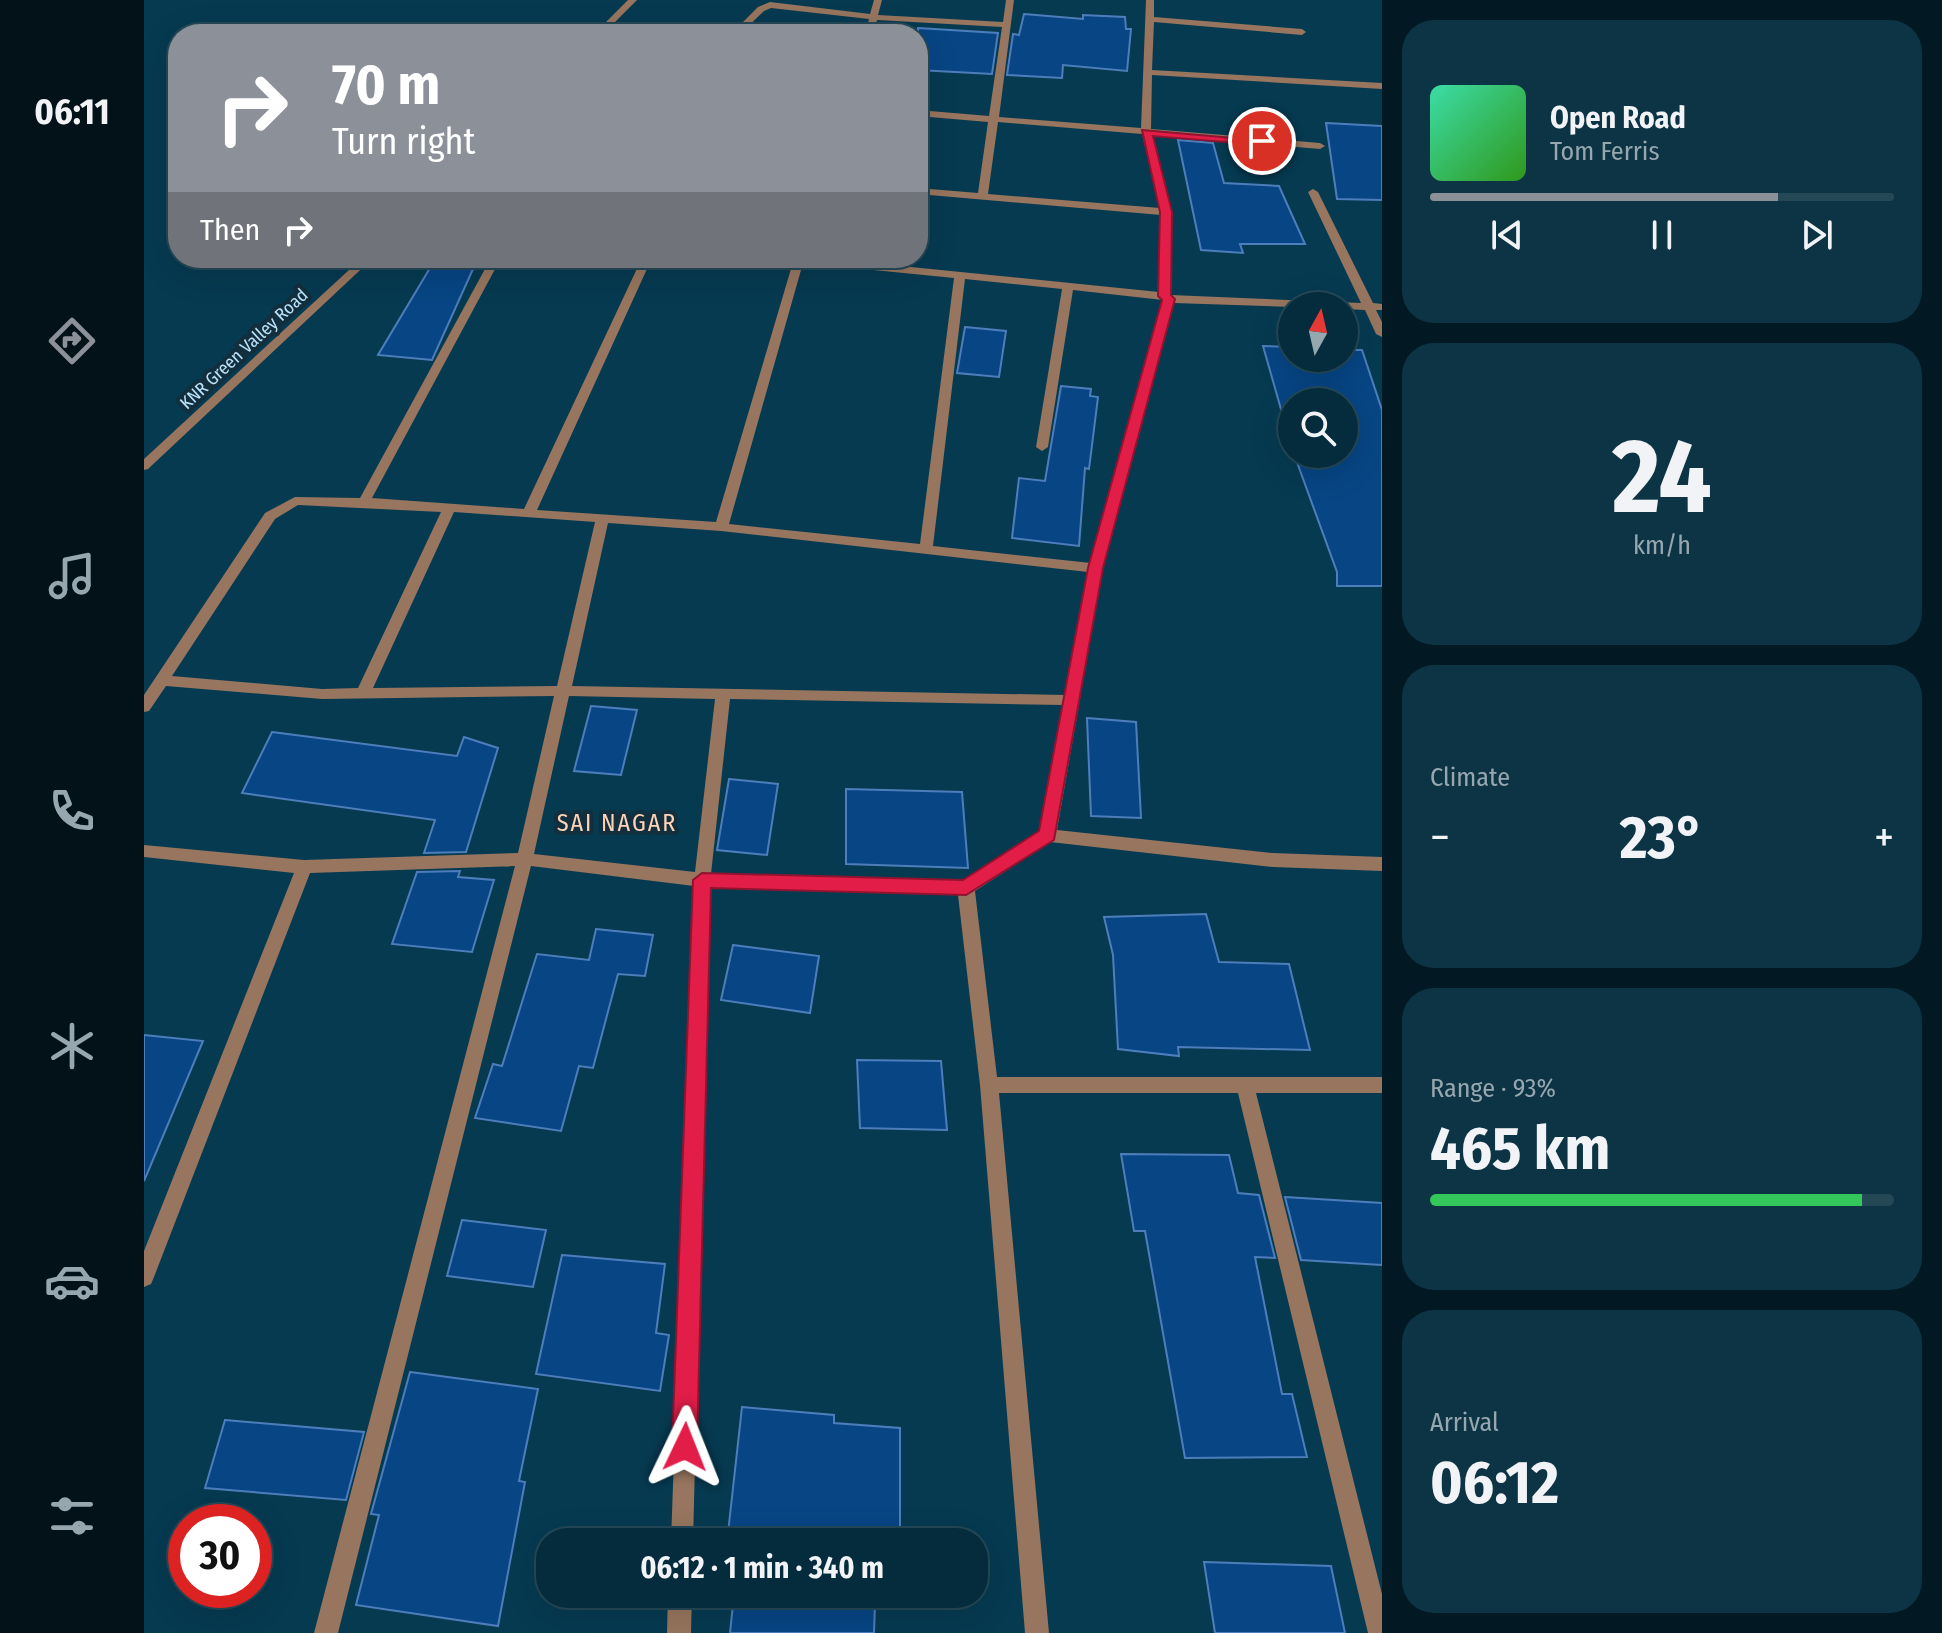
<!DOCTYPE html>
<meta charset="utf-8">
<style>
body{margin:0;font-family:"Fira Sans Condensed",sans-serif;background:#0d3444;color:#f1f3f6;height:100vh;display:flex;flex-direction:column;font-size:30px;white-space:nowrap}
*{box-sizing:border-box;margin:0}
p{font-size:26px;color:#97a7b0}
.icon{flex:none;width:44px;height:44px;fill:none;stroke:currentColor;stroke-width:2;stroke-linecap:round;stroke-linejoin:round}
.map{position:relative;flex:1;overflow:hidden}
.drawer{display:flex;flex-direction:column;gap:20px;padding:20px;background:#021822;width:560px}
.drawer>*{flex:none}
.guide{position:absolute;left:24px;top:24px;width:760px;height:244px;border-radius:32px;box-shadow:0 8px 32px #0002,0 0 0 2px #254857;background:#8c9099;color:#fff;overflow:hidden}
.needle{width:52px;rotate:8deg}
.buttons{position:absolute;left:1134px;top:292px;display:grid;gap:16px}
.buttons a{display:grid;place-items:center;width:80px;height:80px;border-radius:50%;background:#042c3d;box-shadow:0 8px 32px #0002,0 0 0 2px #254857;font-size:40px}
.speed{position:absolute;left:24px;top:1504px;display:flex;gap:16px;font-size:40px;font-weight:700;text-align:center}
.speed>*{display:grid;place-content:center;width:104px;height:104px;border-radius:50%;background:#042c3d;box-shadow:0 8px 32px #0002,0 0 0 2px #254857;line-height:1}
.speed .limit{border:12px solid #d22;background:#fff;color:#111}
.pin{position:absolute;display:grid;place-items:center;width:68px;height:68px;color:#fff;margin:-34px;border:4px solid #fff;border-radius:50%;box-shadow:0 2px 8px #0007}
.me{position:absolute;width:88px;margin:-44px;rotate:2deg;stroke-linejoin:round;filter:drop-shadow(0 0 6px #0008)}
.turn{display:flex;align-items:center;gap:28px;height:168px;padding:0 32px;font-size:36px}
.turn .icon{width:104px;height:104px;stroke-width:2.5}
.turn b{display:block;font-size:56px;line-height:68px}
.then{display:flex;align-items:center;height:76px;padding:0 32px;background:#0003;gap:16px;font-size:30px}
.big{font-size:60px;font-weight:700;line-height:1.1}
.drawer .widget{flex:1;display:flex;flex-direction:column;justify-content:center;gap:12px;min-width:0;padding:0 28px;border-radius:32px;background:#0d3444}
.drawer .dial{align-items:center;gap:0}
.dial b{font-size:104px;line-height:1}
.song{display:flex;align-items:center;gap:24px}
.cover{width:96px;height:96px;border-radius:12px;background:linear-gradient(135deg,hsl(160 70% 55%),hsl(110 70% 35%))}
.played{height:8px;border-radius:4px;background:linear-gradient(90deg,#8c9099 75%,#254857 75%)}
.keys{display:flex;justify-content:space-around;direction:ltr}
.heat{display:flex;justify-content:space-between;align-items:center;font-size:44px;direction:ltr}
.charge{height:12px;border-radius:6px;background:linear-gradient(90deg,#34c759 93%,#254857 0)}
.trip{position:absolute;left:392px;top:1528px;width:452px;height:80px;border-radius:32px;background:#042c3d;box-shadow:0 8px 32px #0002,0 0 0 2px #254857;font-weight:700;line-height:80px;text-align:center}
main{display:flex;flex:1;min-height:0}
.tab-bar{display:flex;flex-direction:column;width:144px;justify-content:space-around;align-items:center;background:#021218;color:#97a7b0}
.tab-bar .icon{width:56px;height:56px}
.tab-bar .current{color:#8c9099}
.tab-bar b{font-size:36px;color:#f1f3f6}
.map>svg:first-child{display:block}
.building{fill:#074584;stroke:#4d7ebb;stroke-width:2}
.lines{fill:none;stroke-linecap:round;stroke-linejoin:round}
.minor{fill:#97755e;fill-rule:evenodd}
.tertiary{fill:#97755e;fill-rule:evenodd}
.route{fill:#e11d48;stroke:#92132f;stroke-width:2}
.labels{text-anchor:middle;dominant-baseline:central;stroke-width:8;stroke-linejoin:round;paint-order:stroke}
.far-street-label{font-size:18px;fill:#bce5fd;stroke:#132e3d}
.neighbourhood-label{font-size:24px;letter-spacing:2px;fill:#fed4b9;stroke:#132e3d}
</style>
<main>
<nav class="tab-bar">
<b>06:11</b>
<svg class="icon current" aria-label="directions" viewBox="0 0 24 24"><path d="M12 3l9 9-9 9-9-9zM9 14v-3h6M13 9l2 2-2 2"/></svg>
<svg class="icon" aria-label="music" viewBox="0 0 24 24"><path d="M9 18V5l10-2v13"/><circle cx="6" cy="18" r="3"/><circle cx="16" cy="16" r="3"/></svg>
<svg class="icon" aria-label="phone" viewBox="0 0 24 24"><path d="M5 4h4l2 5-3 2q2 4 5 5l2-3 5 2v4C11 20 4 13 5 4z"/></svg>
<svg class="icon" aria-label="climate" viewBox="0 0 24 24"><path d="M12 3v18M4 7l16 10M4 17L20 7"/></svg>
<svg class="icon" aria-label="car" viewBox="0 0 24 24"><path d="M5 17H2v-5l4-1 3-4h7l3 4 3 1v5h-3M9 17h6M6 11h13"/><circle cx="7" cy="17" r="2"/><circle cx="17" cy="17" r="2"/></svg>
<svg class="icon" aria-label="filters" viewBox="0 0 24 24"><path d="M4 7h16M4 17h16"/><circle cx="9" cy="7" r="2"/><circle cx="15" cy="17" r="2"/></svg>
</nav>
<div class="map">
<svg width="1238" height="1633" viewBox="0 0 1238 1633">
<rect width="100%" height="100%" fill="#063a51"/>
<path class="building" d="M880 14 939 19V15L981 17 982 29H987L983 71 919 65 918 78 863 75 869 34 875 35Z
M774 28 854 33 848 74 774 70Z
M1182 123 1238 126V200L1193 199Z
M1034 140 1069 143 1080 183 1135 186 1161 244H1096L1099 253 1057 250Z
M292 258H334L288 360 234 355Z
M821 327 862 331 855 377 813 373Z
M1119 346 1148 347V358H1200V350H1218L1238 410V586H1193V572L1150 454H1200V402H1148V448Z
M917 386 947 389 946 396 954 397 945 469 941 468 935 546 868 538 875 478 901 481Z
M447 706 493 710 477 775 430 771Z
M943 718 992 722 997 818 947 816Z
M128 732 313 756 320 737 354 748 322 852 280 853 291 820 98 793Z
M585 779 634 784 623 855 573 850Z
M702 789 818 792 824 868 702 864Z
M316 871 314 877 350 880 328 952 248 944 273 872Z
M1062 914 1075 962 1145 964 1166 1050 1034 1047 1035 1056 974 1049 969 955 960 917Z
M452 929 509 935 501 976 474 974 449 1068 435 1066 417 1131 331 1118 349 1064 358 1066 393 954 445 960Z
M589 945 675 956 666 1013 577 1000Z
M0 1035 59 1041 0 1181Z
M713 1060 797 1061 803 1130 716 1128Z
M977 1154 1085 1155 1094 1193 1115 1195 1131 1258 1111 1257 1138 1394H1148L1163 1457 1041 1458 1001 1231H990Z
M1141 1197 1238 1203V1265L1157 1260Z
M318 1220 402 1230 389 1287 303 1276Z
M418 1255 521 1264 512 1333 525 1335 516 1391 392 1374Z
M266 1372 394 1389 375 1481 381 1482 354 1626 212 1605 235 1515 227 1514Z
M598 1407 690 1415V1423L756 1428V1542H583Z
M81 1420 220 1432 202 1500 61 1488Z
M1060 1562 1187 1566 1201 1633H1071Z
M580 1594H757V1605L731 1603 730 1633H586L589 1604H580Z"/>
<g class="lines">
<path class="minor" d="M730 0H738L734 15 859 22 862 0H870L855 117 997 128 1002 0H1010V17L1158 29 1162 32 1158 35 1010 22 1008 70 1238 83V89L1008 75 1007 129 1176 143 1181 146 1176 149 1008 135 1027 212V295L1217 303 1164 192 1169 189 1174 192 1229 303 1238 304V310H1232L1238 322V337L1232 334 1221 310 1200 309V306L1148 307 1030 303 959 568 913 830 1129 853 1238 857V871L1129 867 906 842 831 891 853 1077H1238V1093H1112L1238 1594V1633H1224L1094 1093H855L905 1633H881L836 1085 814 895 566 887 549 1542H527L550 886 387 866 194 1633H170L371 866 166 873 10 1277 7 1284 0 1287V1251L150 873 0 857V845L160 860 374 853 410 696 178 699 22 686 5 711 0 712V695L121 513 151 497 216 498 347 258H357L228 498 380 509 498 258H508L393 510 572 522 649 262 640 258H677L1015 292 1017 215 774 194V188L834 193 844 122 774 116V110L845 116 858 27 733 20 729 34H721L725 19 627 8 620 11 596 34H587L614 7 626 2 726 14ZM854 122 998 134 1016 208 844 194ZM659 263 810 278 776 544 585 524ZM821 279 918 289 892 447 898 451 904 447 929 290 1019 300 947 563 789 546ZM154 505 297 512 214 688 178 689 28 676 131 519ZM310 512 451 522 413 686 229 688ZM464 523 577 531 944 572 922 695 428 686ZM425 696 571 699 551 872 390 854ZM586 699 920 705 897 832 819 881 567 874Z
M524 1594H548L547 1633H523Z"/>
<path class="tertiary" d="M484 0H493L459 34H450Z
M218 258H229L4 469 0 470V459Z"/>
</g>
<path class="route" d="M998 130 1124 141 1118 145 1009 136 1028 212 1027 295 1031 299 959 568 910 840 822 895 567 888 553 1447 549 1456 541 1460 532 1456 528 1447 549 880 558 873 819 880 895 831 944 568 1018 300 1014 296 1016 212Z"/>
<g class="labels">
<g class="far-street-label">
<text transform="translate(100 349) rotate(-43)">KNR Green Valley Road</text>
</g>
<g class="neighbourhood-label">
<text x="473" y="823">SAI NAGAR</text>
</g>
</g>
</svg>
<div class="buttons">
<a><svg class="needle" viewBox="-14 -14 28 28"><path d="M0-13l5 13h-10z" fill="#e53935"/><path d="M0 13l5-13h-10z" fill="#97a7b0"/></svg></a>
<a><svg class="icon" aria-label="search" viewBox="0 0 24 24"><circle cx="10" cy="10" r="6"/><path d="M15 15l6 6"/></svg></a>
</div>
<div class="speed"><div class="limit">30</div></div>
<div class="pin" style="left:1118px;top:141px;background:#d93025"><svg class="icon" aria-label="arrive" viewBox="0 0 24 24"><path d="M6 21V4h12l-3 4 3 4H6"/></svg></div>
<svg class="me" style="left:541px;top:1447px" viewBox="-20 -20 40 40"><path d="M0-17L14 15 0 8-14 15z" fill="#e11d48" stroke="#fff" stroke-width="4"/></svg>
<div class="trip">06:12 · 1 min · 340 m</div>
<div class="guide">
<div class="turn"><svg class="icon" aria-label="right" viewBox="0 0 24 24"><path d="M7 20v-9h11M14 6l5 5-5 5"/></svg><div><b>70 m</b>Turn right</div></div>
<div class="then">Then<svg class="icon" aria-label="right" viewBox="0 0 24 24"><path d="M7 20v-9h11M14 6l5 5-5 5"/></svg></div>
</div>
</div>
<section class="drawer">
<div class="widget">
<div class="song"><i class="cover"></i><div><b>Open Road</b><p>Tom Ferris</p></div></div>
<div class="played"></div>
<div class="keys"><svg class="icon" aria-label="previous" viewBox="0 0 24 24"><path d="M18 5L8 12l10 7zM5 5v14"/></svg><svg class="icon" aria-label="pause" viewBox="0 0 24 24"><path d="M8 5v14M16 5v14"/></svg><svg class="icon" aria-label="next" viewBox="0 0 24 24"><path d="M6 5l10 7-10 7zM19 5v14"/></svg></div>
</div>
<div class="widget dial"><b>24</b><p>km/h</p></div>
<div class="widget"><p>Climate</p>
<div class="heat"><a>−</a><b class="big">23°</b><a>+</a></div>
</div>
<div class="widget"><p>Range · 93%</p><b class="big">465 km</b><div class="charge"></div></div>
<div class="widget"><p>Arrival</p><b class="big">06:12</b></div>
</section>
</main>
